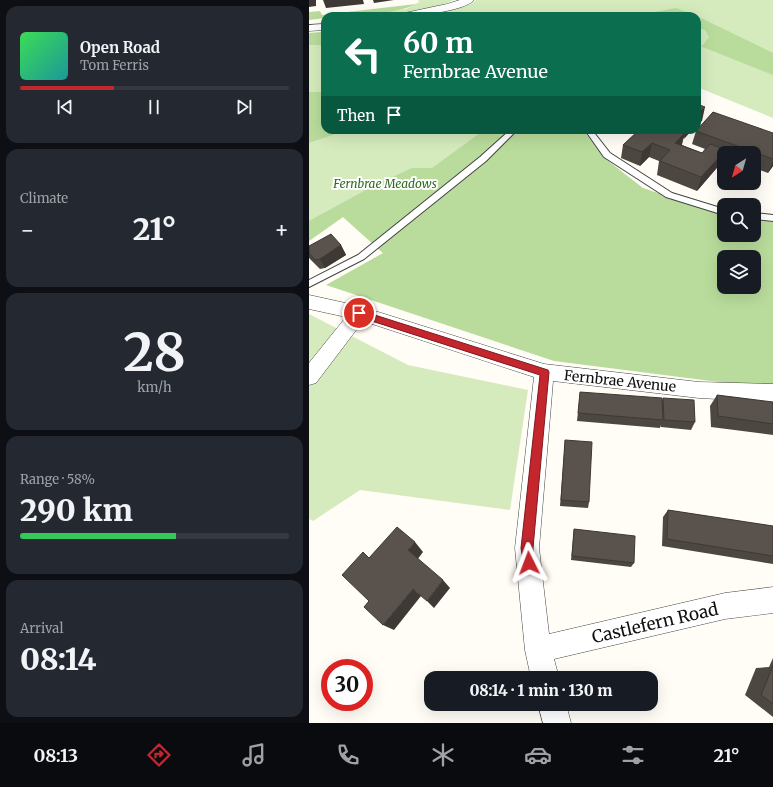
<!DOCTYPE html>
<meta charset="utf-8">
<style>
body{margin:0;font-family:Merriweather,serif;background:#242831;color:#f1f3f6;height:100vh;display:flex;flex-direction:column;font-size:15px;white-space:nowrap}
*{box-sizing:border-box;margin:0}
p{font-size:13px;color:#9ea1a6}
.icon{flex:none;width:22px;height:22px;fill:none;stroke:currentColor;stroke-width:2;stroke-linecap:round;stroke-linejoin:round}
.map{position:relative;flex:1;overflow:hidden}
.side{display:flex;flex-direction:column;gap:6px;padding:6px;background:#0d0f14;width:309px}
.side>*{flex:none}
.hud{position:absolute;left:12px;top:12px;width:380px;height:122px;border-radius:12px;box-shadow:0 4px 16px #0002;background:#0b6e4f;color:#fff;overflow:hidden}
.needle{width:26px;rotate:217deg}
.controls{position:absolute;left:408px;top:146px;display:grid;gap:8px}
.controls a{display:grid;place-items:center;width:44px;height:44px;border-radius:8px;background:#171b24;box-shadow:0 4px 16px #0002;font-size:20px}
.speed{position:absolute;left:12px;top:659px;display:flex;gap:8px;font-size:20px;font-weight:700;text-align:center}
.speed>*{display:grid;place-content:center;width:52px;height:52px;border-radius:50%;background:#171b24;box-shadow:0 4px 16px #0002;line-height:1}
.speed .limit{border:6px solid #d22;background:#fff;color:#111}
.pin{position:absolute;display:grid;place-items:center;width:34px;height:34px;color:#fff;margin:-17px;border:2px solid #fff;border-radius:50%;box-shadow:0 1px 4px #0007}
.me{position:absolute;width:44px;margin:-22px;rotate:357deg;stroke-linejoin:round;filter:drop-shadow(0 0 3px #0008)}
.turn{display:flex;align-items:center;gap:14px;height:84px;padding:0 16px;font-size:18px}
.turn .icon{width:52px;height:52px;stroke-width:2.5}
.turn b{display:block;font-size:28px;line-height:34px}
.then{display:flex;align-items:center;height:38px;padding:0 16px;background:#0003;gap:8px;font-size:15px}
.big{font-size:30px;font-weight:800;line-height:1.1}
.side .tile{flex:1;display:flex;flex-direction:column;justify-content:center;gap:6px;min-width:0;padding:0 14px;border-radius:12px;background:#242831}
.side .dial{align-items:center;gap:0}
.dial b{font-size:52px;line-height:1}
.song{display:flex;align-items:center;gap:12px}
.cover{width:48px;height:48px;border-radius:6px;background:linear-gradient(135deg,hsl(130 70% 55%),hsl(180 70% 35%))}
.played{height:4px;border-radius:2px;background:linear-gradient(90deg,#c4262e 35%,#363941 35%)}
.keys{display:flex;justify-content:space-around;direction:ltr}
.heat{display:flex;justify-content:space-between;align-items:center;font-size:22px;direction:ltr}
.charge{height:6px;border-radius:3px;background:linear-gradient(90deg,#34c759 58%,#363941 0)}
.trip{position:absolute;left:115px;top:671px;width:234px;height:40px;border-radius:12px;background:#171b24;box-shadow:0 4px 16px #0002;font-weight:800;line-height:40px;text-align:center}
.dock{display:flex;height:64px;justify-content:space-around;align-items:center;background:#090b0e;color:#9ea1a6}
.dock .icon{width:28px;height:28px}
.dock .selected{color:#c4262e}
.dock b{font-size:18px;color:#f1f3f6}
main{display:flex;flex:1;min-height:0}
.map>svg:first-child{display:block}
.green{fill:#d5ebbd}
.forest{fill:#b9dc9c;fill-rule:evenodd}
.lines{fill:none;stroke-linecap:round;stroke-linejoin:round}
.lane-casing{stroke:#444;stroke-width:2}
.street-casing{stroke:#444;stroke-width:1}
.lane{fill:#fff;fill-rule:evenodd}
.street{fill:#fff;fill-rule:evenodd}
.wall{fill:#4d4742}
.shaded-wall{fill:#3f3936}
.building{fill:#5a524d;stroke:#3f3936}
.route{fill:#c4262e;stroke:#7f191e}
.labels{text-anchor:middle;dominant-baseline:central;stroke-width:4;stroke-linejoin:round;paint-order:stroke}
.far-park-label{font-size:12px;font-style:italic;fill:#2f6b1f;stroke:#fff}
.street-label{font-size:14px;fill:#111;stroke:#fff}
.near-street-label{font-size:17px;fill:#111;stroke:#fff}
</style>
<main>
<section class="side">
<div class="tile">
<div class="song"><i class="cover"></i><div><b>Open Road</b><p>Tom Ferris</p></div></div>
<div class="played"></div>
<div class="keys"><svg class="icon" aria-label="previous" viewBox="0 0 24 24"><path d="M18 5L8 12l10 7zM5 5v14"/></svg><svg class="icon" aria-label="pause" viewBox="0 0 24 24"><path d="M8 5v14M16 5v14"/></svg><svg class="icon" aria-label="next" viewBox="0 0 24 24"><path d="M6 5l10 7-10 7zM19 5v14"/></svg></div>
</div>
<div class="tile"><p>Climate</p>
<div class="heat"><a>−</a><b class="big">21°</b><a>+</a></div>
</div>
<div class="tile dial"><b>28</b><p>km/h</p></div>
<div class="tile"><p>Range · 58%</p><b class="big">290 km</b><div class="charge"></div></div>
<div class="tile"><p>Arrival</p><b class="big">08:14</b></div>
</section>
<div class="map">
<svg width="464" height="723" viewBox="0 0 464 723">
<rect width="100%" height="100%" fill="#fffdf5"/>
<path class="green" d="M109 0H145C111 15 72 16 36 16L97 9 110 2Z
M167 0H464V118L388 87V16H111L148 9Z
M16 32V130H226L74 253 34 217 0 241V33Z
M0 314 99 365 219 390 201 510 51 490 4 521 0 519Z"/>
<path class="forest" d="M107 4C85 15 41 16 16 16V18L0 20V25V12L11 11 13 15Z
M367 8 388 16H325Z
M388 16 464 53V75L391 46 394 45 400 37 396 30 388 27Z
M16 32V45H0V33Z
M0 92H16V130H38L0 143Z
M175 130H274L298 160 334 188 415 215V235H445V219L464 222V389L245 361 17 285 74 253 34 217 0 241V221L64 186 103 168H123ZM415 257H445V287H415Z"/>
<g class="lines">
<defs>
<path id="lane" d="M201 130H208L177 161 55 259 0 287V280L49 255 171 157Z
M276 130H283L301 153 363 193 415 209V215L357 197 295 157Z
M445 213 464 215V221L445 219Z"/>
<path id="street" d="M151 0H165C154 12 106 16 90 16L91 14 138 4Z
M16 24V30L0 31V25Z
M0 295 50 306 235 364 390 382 464 384V402L390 398 244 381 230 548 240 634 416 593 464 587V613L416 619 245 659 250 678H222L216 650 206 548 225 377 54 321 7 383 0 385V363L37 317 0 309Z
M229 704H257L262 723H234Z"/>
</defs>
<use href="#lane" class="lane-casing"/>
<use href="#street" class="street-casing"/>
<use href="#lane" class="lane"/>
<use href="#street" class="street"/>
</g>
<path class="wall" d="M330 130H383L374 139 373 145 393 153 396 149 383 144 387 131 464 133V166L459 173 445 168V153H415V157L414 156 412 163 388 191 348 175 350 161 340 157 331 166 312 158 314 145Z
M32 245 37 255 16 268 11 269 0 258V246Z
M271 392 353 401 354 398 386 422 382 430 352 427V425L351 428 268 421Z
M408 395 464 402V435L402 427 401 406Z
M256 440 280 502 279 508 251 506Z
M359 510 464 526V564L353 546 354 517Z
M265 529 325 563 322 567 262 560Z
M464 658V717L436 695 447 668 460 667Z"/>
<path class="shaded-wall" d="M0 0H7V6L0 7Z
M14 0H54L55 4 17 8Z
M64 0H85L65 3Z
M396 107 393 121 388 125V115Z
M377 130H383L375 139Z
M376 133 372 147 366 143Z
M343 143 340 157 331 166 333 152Z
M417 150 416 153H415L412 163 388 191 392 177Z
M464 161V166L459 173Z
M32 245 37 255 16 268 11 259Z
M106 542 114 552 108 560 99 550Z
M134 580 141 588 125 608 118 601Z
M104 589 112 596 85 630 74 625Z"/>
<path class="building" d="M388 104 396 107 388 115Z
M404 112 464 133V159L387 131Z
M330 130H367L376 133 366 143 393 153 401 144 417 150 392 177 351 161 361 150 343 143 333 152 314 145Z
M22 234 32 245 11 259 6 260 0 253V246Z
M271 392 353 398 354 420 269 413Z
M408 395 464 402V424L409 416Z
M354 398 385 400 386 422 355 420Z
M256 440 283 442 280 502 252 500Z
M359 510 464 526V556L358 539Z
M88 527 106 542 99 550 134 580 118 601 104 589 74 625 55 607 60 601 33 575 54 552 60 558Z
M265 529 326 536 325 563 263 556Z
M464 666V704L452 695Z"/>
<path class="route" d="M50 310 239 370 240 372 224 548 225 563 224 567 220 569 215 567 212 548 231 375 47 316V311Z"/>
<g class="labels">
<g class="far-park-label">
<text x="76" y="183">Fernbrae Meadows</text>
</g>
<g class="street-label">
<text transform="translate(311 381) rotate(6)">Fernbrae Avenue</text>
</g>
<g class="near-street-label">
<text transform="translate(346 623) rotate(-13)">Castlefern Road</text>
</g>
</g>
</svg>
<div class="controls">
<a><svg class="needle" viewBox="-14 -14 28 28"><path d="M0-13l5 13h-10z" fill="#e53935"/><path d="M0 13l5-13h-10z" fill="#9ea1a6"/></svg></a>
<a><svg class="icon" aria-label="search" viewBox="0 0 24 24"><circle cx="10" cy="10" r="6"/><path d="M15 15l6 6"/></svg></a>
<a><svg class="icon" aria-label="layers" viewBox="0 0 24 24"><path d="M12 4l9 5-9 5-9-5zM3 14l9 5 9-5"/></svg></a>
</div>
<div class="speed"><div class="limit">30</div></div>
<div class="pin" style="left:50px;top:313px;background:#d93025"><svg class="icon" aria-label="arrive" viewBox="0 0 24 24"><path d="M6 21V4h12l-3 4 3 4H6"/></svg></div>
<svg class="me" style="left:220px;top:563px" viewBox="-20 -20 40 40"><path d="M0-17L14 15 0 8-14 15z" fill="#c4262e" stroke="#fff" stroke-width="4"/></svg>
<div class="trip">08:14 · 1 min · 130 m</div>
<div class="hud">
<div class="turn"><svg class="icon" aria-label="left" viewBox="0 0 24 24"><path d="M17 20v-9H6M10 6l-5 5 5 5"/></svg><div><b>60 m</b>Fernbrae Avenue</div></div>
<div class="then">Then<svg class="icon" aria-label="arrive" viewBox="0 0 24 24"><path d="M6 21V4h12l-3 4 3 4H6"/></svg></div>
</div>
</div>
</main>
<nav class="dock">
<b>08:13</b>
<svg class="icon selected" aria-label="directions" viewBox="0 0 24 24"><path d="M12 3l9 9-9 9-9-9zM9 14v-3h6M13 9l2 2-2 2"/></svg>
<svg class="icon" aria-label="music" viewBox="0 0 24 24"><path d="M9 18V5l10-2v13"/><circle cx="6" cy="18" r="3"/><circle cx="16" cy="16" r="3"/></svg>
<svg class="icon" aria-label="phone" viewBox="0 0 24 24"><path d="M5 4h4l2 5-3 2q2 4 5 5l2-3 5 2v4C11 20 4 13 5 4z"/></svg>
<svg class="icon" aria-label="climate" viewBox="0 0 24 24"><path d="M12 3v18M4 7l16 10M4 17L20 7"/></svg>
<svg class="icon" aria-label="car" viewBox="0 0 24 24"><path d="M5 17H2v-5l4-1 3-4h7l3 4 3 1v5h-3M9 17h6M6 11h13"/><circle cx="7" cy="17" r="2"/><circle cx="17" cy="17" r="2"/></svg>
<svg class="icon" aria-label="filters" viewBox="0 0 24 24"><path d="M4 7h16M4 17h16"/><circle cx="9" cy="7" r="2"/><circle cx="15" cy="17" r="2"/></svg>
<b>21°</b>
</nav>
